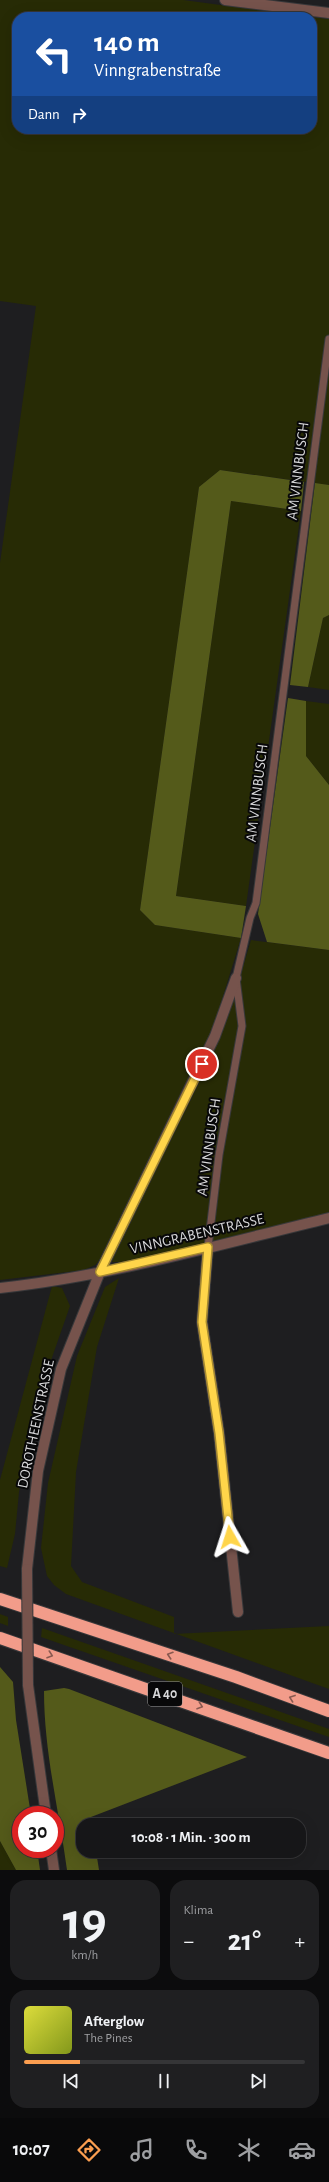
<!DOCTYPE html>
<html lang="de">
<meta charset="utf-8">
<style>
body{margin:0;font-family:"Alegreya Sans",sans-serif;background:#1f1f21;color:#f1f3f6;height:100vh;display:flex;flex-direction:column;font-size:15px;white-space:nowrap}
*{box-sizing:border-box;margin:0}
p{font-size:13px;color:#9e9fa2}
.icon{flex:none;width:22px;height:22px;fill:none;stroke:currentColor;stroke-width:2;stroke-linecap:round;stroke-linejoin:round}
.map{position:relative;height:1870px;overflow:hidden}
.panel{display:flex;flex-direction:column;gap:10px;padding:10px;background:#0c0c0d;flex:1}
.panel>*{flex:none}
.banner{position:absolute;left:12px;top:12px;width:305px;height:122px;border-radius:16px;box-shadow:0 4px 16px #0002,0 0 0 1px #353537;background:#1a4fa0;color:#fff;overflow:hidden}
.speed{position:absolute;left:12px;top:1806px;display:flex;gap:8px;font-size:20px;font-weight:700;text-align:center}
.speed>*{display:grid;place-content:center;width:52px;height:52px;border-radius:50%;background:#161618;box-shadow:0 4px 16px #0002,0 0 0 1px #353537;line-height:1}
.speed .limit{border:6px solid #d22;background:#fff;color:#111}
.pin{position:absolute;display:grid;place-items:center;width:34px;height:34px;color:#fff;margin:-17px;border:2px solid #fff;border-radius:50%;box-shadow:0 1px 4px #0007}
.me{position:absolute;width:44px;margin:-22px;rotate:354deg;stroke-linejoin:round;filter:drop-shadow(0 0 3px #0008)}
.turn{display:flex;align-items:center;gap:14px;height:84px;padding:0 16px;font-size:18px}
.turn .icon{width:52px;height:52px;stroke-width:2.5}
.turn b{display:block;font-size:28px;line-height:34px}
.then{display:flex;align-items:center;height:38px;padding:0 16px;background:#0003;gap:8px;font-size:15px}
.big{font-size:30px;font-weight:700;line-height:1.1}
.panel .tile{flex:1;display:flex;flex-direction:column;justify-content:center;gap:6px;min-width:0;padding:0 14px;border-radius:16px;background:#1f1f21}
.panel .dial{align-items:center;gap:0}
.dial b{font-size:52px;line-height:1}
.song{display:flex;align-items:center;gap:12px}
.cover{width:48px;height:48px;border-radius:6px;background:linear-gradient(135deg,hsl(60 70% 55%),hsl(70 70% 35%))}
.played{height:4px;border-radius:2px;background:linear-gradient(90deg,#fb9e50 20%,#353537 20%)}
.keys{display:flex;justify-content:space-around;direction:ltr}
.heat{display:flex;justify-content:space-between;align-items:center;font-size:22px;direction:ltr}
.panel .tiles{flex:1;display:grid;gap:10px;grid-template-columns:1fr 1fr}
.tile:last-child{grid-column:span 2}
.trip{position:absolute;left:76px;top:1818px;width:230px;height:40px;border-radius:16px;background:#161618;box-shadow:0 4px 16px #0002,0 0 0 1px #353537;font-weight:700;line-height:40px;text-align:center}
.dock{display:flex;height:64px;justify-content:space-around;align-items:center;background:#09090a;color:#9e9fa2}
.dock .icon{width:28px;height:28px}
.dock .current{color:#fb9e50}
.dock b{font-size:18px;color:#f1f3f6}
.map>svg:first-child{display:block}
.green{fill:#272b05}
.forest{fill:#545a1a}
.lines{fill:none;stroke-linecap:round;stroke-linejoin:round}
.lane-casing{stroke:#38383a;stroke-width:9}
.street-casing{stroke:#38383a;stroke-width:12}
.highway-casing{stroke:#38383a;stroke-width:14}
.lane{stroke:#76534c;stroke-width:7}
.street{stroke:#76534c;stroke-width:10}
.highway{stroke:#f29c8a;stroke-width:12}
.street-bridge-casing{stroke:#38383a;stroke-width:12;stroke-linecap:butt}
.street-bridge{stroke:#76534c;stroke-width:10}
.oneway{stroke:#895950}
.route-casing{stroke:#a68a30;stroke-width:10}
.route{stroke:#ffd54a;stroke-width:7}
.labels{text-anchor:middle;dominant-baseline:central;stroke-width:4;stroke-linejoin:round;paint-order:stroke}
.shield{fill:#080809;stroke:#9a9a9b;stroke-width:1}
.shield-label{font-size:14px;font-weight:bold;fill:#d8d8da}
.street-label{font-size:15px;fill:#d8d8da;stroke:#080809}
</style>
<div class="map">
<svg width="329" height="1870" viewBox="0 0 329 1870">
<rect width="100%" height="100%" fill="#1e1e20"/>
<path class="green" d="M0 0H183L311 17H17V129H312V17L329 19V485L220 470 199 487 140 910 155 925 241 938 211 1035 102 1258 95 1265 84 1270 0 1280V563L36 306 0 301Z
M231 501 301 511 246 906 176 896Z
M329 615V690L308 687 323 618Z
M306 701 329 704V785L306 756Z
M251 940 329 950V1214L122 1262H112L113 1256 203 1075 233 1001Z
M119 1278 97 1347 76 1472 71 1566 82 1582 174 1617V1634L329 1626V1689L66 1594 54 1585 47 1576 41 1548 48 1483 77 1356 105 1287Z
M52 1286 62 1288 70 1306 41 1389 29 1435 19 1492 15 1534 7 1568 0 1566V1480Z
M0 1614 8 1617V1626L0 1623Z
M42 1628 329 1729V1737L41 1637Z
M0 1841 16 1870H0Z"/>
<path class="forest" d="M220 470 304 482 301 511 231 501 176 896 246 906 241 938 155 925 140 910 199 487Z
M315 483 329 485V615L323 618 308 687 290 685Z
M288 698 306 701V756L329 785V950L267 942 258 914Z
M0 1667 13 1682 16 1720 31 1815H21V1849H37L40 1870H16L0 1841Z
M64 1688 69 1689 247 1757 91 1817 92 1825H83V1851H96L99 1870H67C59 1811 44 1751 44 1691Z"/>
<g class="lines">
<defs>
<path id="lane" d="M208 1247 219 1155 242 1026 236 978 250 918 256 903 329 339"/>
<path id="street" d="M225 0 329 13
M208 1247 202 1322 219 1433 238 1612
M0 1288C111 1276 221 1244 329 1218
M27 1569 38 1471 61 1369 100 1272 215 1036 236 978
M28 1685 46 1815
M51 1849 54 1870"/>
<path id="highway" d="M0 1599 236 1677 329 1711
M0 1638 329 1753"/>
</defs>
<use href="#lane" class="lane-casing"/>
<use href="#street" class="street-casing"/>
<use href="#highway" class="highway-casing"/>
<use href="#lane" class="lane"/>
<use href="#street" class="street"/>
<use href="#highway" class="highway"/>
<defs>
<path id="street-bridge" d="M27 1569 28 1685"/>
</defs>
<use href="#street-bridge" class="street-bridge-casing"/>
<use href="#street-bridge" class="street-bridge"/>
</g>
<defs><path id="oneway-chevron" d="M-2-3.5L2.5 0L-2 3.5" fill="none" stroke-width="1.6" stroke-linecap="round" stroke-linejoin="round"/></defs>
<g class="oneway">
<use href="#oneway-chevron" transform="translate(50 1655) rotate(19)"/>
<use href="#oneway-chevron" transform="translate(170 1655) rotate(-162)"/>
<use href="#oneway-chevron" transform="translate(292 1698) rotate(-160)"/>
<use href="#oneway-chevron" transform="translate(200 1706) rotate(19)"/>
</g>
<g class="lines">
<defs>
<path id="route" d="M202 1064 100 1272 208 1247 202 1322 219 1433 230 1537"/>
</defs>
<use href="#route" class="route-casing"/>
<use href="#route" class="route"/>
</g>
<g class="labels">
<rect class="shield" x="148" y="1682" width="34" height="24" rx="3"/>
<g class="shield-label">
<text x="165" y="1694">A 40</text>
</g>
<g class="street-label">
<text transform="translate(298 471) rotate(-83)">AM VINNBUSCH</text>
<text transform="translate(257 793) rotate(-83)">AM VINNBUSCH</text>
<text transform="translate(209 1147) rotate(-82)">AM VINNBUSCH</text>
<text transform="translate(197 1234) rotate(-13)">VINNGRABENSTRASSE</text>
<text transform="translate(36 1424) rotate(-78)">DOROTHEENSTRASSE</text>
</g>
</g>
</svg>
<div class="speed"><div class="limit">30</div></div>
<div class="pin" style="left:202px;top:1064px;background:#d93025"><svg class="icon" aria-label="arrive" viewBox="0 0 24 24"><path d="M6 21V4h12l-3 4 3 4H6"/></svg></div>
<svg class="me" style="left:230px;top:1537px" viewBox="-20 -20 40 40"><path d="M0-17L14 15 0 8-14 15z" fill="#ffd54a" stroke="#fff" stroke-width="4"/></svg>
<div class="trip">10:08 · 1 Min. · 300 m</div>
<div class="banner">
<div class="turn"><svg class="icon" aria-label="left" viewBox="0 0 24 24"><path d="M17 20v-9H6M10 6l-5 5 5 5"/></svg><div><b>140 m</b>Vinngrabenstraße</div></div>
<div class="then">Dann<svg class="icon" aria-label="right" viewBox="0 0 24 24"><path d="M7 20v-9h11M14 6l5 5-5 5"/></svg></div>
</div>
</div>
<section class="panel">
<div class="tiles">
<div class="tile dial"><b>19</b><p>km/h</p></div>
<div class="tile"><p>Klima</p>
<div class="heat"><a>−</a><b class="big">21°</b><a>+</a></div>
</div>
<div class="tile">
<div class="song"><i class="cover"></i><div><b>Afterglow</b><p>The Pines</p></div></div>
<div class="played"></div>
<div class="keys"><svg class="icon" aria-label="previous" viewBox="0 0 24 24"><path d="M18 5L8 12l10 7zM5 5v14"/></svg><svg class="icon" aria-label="pause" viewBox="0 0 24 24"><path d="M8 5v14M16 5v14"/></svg><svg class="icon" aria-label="next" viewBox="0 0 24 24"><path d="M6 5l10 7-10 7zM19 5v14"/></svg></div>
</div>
</div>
</section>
<nav class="dock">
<b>10:07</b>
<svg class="icon current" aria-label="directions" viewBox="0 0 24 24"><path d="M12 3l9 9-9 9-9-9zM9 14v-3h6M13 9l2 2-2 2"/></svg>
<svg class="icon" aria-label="music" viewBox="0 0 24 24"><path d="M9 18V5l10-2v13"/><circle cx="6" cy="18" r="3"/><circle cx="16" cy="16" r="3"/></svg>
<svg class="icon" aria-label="phone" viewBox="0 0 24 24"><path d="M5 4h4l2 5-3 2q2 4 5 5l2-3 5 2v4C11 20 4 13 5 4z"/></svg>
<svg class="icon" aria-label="climate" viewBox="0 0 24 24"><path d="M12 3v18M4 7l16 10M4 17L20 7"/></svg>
<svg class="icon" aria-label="car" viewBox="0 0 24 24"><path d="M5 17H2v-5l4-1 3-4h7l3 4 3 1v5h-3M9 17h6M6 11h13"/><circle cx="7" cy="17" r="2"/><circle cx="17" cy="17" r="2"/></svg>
</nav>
